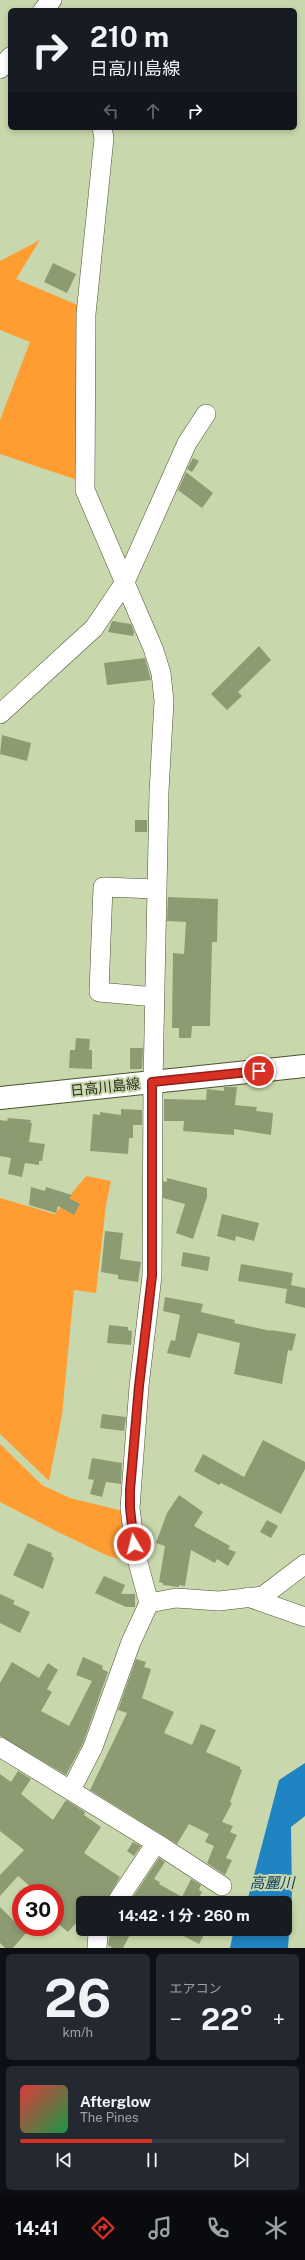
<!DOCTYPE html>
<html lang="ja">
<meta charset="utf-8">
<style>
body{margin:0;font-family:"Public Sans","Noto Sans JP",sans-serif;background:#242831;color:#f1f3f6;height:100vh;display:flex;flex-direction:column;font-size:15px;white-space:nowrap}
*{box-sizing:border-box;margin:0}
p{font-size:13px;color:#9ea1a6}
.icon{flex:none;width:22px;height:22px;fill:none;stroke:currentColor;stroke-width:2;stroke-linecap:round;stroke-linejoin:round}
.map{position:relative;height:1948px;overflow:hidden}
.sheet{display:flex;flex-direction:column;gap:6px;padding:6px;background:#0d0f14;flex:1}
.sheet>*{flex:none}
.top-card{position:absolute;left:8px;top:8px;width:289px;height:122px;border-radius:6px;box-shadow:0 2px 6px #0003;background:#171b24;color:#f1f3f6;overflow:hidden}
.speed{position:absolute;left:12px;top:1884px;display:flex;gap:8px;font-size:20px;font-weight:700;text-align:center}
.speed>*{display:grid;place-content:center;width:52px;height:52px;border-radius:50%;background:#171b24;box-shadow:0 2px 6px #0003;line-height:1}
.speed .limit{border:6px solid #d22;background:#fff;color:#111}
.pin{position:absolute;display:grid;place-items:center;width:34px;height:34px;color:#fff;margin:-17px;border:2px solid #fff;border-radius:50%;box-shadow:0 1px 4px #0007}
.me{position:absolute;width:44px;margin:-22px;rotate:352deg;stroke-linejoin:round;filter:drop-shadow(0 0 3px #0008)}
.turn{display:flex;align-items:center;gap:14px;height:84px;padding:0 16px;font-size:18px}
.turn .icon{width:52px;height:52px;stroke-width:2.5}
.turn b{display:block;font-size:28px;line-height:34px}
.lanes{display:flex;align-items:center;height:38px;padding:0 16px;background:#0003;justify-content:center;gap:20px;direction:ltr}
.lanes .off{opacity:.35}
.big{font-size:30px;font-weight:700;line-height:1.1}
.sheet .tile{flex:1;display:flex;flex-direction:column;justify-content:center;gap:6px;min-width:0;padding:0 14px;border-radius:6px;background:#242831}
.sheet .dial{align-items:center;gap:0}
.dial b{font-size:52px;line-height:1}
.song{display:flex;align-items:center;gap:12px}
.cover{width:48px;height:48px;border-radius:6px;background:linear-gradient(135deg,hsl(0 70% 55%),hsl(140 70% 35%))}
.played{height:4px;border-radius:2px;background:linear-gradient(90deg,#d93025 50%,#363941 50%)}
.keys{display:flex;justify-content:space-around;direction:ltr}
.heat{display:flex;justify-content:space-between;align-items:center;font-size:22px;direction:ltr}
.sheet .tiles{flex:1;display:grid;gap:6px;grid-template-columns:1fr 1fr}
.tile:last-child{grid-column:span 2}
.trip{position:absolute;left:76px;top:1896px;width:216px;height:40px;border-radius:6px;background:#171b24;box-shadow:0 2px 6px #0003;font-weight:700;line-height:40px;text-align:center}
.menu{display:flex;height:64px;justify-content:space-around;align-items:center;background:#090b0e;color:#9ea1a6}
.menu .icon{width:28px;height:28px}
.menu .on{color:#d93025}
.menu b{font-size:18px;color:#f1f3f6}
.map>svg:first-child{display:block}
.green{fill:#ff9d33}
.water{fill:#2084c3}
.building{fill:#8d9b72}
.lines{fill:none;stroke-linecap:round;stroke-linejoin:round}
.minor-casing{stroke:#49542e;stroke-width:20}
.major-casing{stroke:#49542e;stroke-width:24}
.minor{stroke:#fff;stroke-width:19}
.major{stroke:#fff;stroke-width:22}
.route-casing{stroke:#8d1f18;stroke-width:10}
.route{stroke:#d93025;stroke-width:7}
.labels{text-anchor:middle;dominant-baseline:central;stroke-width:4;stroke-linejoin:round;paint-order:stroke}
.street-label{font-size:14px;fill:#292f1e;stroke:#c9d8ac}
.water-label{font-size:15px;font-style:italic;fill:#0e4061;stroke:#c9d8ac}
</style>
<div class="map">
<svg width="305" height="1948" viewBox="0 0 305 1948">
<rect width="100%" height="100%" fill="#c9d8ac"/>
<path class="green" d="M40 240 16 279 80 306V481L0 454V420L30 342 0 330V261Z
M86 1176 111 1181 106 1205 96 1293 74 1290 62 1415 49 1481 0 1434V1198L55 1214Z
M0 1444 42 1485 70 1498 123 1511 131 1552 124 1560 108 1556 58 1532 0 1502Z"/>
<path class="water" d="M305 1763V1816L291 1827 292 1893 288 1948H230L234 1929H285V1903H244L248 1898 279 1780Z"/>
<path class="building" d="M53 263 76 274 67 293 44 282Z
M193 458 199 461 192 472 187 469Z
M186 472 213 493 202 508 178 490Z
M112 621 131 624 134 632 133 636 108 632Z
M259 646 271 660 238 692 242 696 227 710 211 694Z
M145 658 151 680 107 685 104 663Z
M2 735 31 743 27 761 0 754Z
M135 820H147V832H135Z
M168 897 218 899 217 942H212L210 1026H192L191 1038H179V1028H172L173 953 184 954 186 922 167 921Z
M76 1038 90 1039 89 1050H92V1069L69 1068 70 1050H75Z
M130 1048H143L142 1069H130Z
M224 1087H237L235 1105 257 1107 256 1111 273 1113 271 1135 234 1129V1135L183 1131 184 1121H164V1099L206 1100 207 1089 224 1091Z
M121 1109 142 1110V1125H133V1138H129L128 1154 90 1151 93 1114 100 1115V1112L121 1115Z
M8 1118 31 1120 30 1123H32L29 1142 45 1144 42 1161H39V1165L25 1163 22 1177 8 1174 11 1158 0 1156V1120L7 1121Z
M167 1178 207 1188V1197L193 1239 176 1233 185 1204 163 1198V1181L167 1182Z
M31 1187 45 1191 46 1187 72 1195 69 1198 80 1204 74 1215 58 1206 56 1213 29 1205Z
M222 1214 259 1223 254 1241 236 1236 235 1241 217 1236Z
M105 1231 123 1233 120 1259 141 1262 138 1282 118 1279V1275L101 1272Z
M183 1252 210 1257 208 1271 181 1266Z
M241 1264 293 1273 291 1285 305 1288V1308L285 1303 287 1289 238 1281Z
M165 1297 203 1304 201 1312 235 1320 234 1323 271 1331V1330L296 1334 292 1351 288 1350 282 1384 234 1374 240 1343 198 1333 190 1358 167 1353 171 1340 175 1341 180 1315 163 1311Z
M109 1325 128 1327V1330L132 1331 131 1345 107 1343Z
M102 1414 126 1417 124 1431 100 1428Z
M263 1440 305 1462V1469L281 1514 221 1483 219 1485 194 1471 203 1454 244 1477Z
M92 1458 122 1463 121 1484 106 1482 102 1497 90 1494 94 1480 88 1479Z
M179 1495 203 1512 194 1526 230 1546 228 1549 236 1552 228 1566 217 1559 215 1563 191 1550 185 1586 179 1585V1587L163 1585V1583L159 1582 165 1546 156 1543 167 1513Z
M267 1520 278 1526 271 1538 260 1532Z
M28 1543 52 1553 51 1556 54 1558 43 1589 13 1575Z
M104 1576 125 1585 121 1594H135V1607H126L95 1593Z
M0 1594 15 1601 13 1604 30 1612 20 1633 0 1623Z
M83 1657 103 1666 102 1669 108 1672 83 1743 66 1775 0 1736V1683L12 1662 39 1678 48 1663 58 1670 47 1689 52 1692 41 1711 69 1726 92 1681 76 1675Z
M136 1659 146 1662 144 1667 151 1669 142 1698 174 1712 164 1733 192 1745 201 1724 216 1730 206 1752 240 1767V1769L242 1770 230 1802 232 1803 222 1822 233 1826 230 1832 237 1835 226 1858 232 1860 225 1875 207 1863 214 1846 205 1842 209 1834 189 1824 177 1844 90 1790 127 1713 118 1710Z
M18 1771 31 1779 21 1794 53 1820 66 1800 85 1812 84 1815 101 1827 84 1853 120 1877 105 1903 83 1902V1915L68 1932 55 1921V1893H38L18 1876 0 1896V1875L24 1850 0 1831V1774L11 1782Z
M133 1842 141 1846 134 1856 127 1851Z
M159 1858 165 1862 154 1879 160 1882 159 1884 182 1897 191 1879 201 1885 199 1890 202 1892 196 1903H129Z
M0 1907 26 1933 13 1948H5L0 1943Z
M111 1929H133L123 1948H112L108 1945Z
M170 1929H207L199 1944Z"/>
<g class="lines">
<defs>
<path id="minor" d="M43 10 52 0
M0 69 10 57
M102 128 104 138 86 314 85 490 153 648 161 673 164 701 159 792 157 889 153 1082 152 1276 139 1386 130 1508 136 1555 149 1603
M0 714 94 628 125 582 187 443 206 414
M155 997 99 992 103 887 157 889
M248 1597 305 1617
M0 1747 156 1843 222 1886
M71 1790 93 1747 131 1642 149 1603 176 1598 219 1601 263 1596 305 1564
M116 1903 156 1843
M97 1948 98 1933 100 1929"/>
<path id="major" d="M0 1098 305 1066"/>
</defs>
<use href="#minor" class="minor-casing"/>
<use href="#major" class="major-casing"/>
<use href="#minor" class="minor"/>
<use href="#major" class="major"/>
</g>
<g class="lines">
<defs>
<path id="route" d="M134 1544 130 1508V1490L139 1386 152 1276V1082L259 1071"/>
</defs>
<use href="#route" class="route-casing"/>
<use href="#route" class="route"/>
</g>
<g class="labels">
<g class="street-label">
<text transform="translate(105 1087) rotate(-6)">日高川島線</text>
</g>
<g class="water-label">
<text x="272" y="1882">高麗川</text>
</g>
</g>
</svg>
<div class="speed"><div class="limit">30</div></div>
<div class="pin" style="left:259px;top:1071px;background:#d93025"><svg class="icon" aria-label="arrive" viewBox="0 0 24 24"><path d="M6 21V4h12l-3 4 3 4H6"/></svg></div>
<svg class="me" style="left:134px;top:1544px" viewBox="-20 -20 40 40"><circle r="17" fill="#d93025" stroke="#fff" stroke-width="3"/><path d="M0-11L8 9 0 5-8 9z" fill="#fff"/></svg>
<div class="trip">14:42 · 1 分 · 260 m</div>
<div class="top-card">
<div class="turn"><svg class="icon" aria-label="right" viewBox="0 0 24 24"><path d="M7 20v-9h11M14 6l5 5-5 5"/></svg><div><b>210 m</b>日高川島線</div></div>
<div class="lanes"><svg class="icon off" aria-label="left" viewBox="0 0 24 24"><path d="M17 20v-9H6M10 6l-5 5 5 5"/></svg><svg class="icon off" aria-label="ahead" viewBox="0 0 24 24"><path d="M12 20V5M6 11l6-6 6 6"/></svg><svg class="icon" aria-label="right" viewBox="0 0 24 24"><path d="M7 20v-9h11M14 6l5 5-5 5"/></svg></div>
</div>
</div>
<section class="sheet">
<div class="tiles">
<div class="tile dial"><b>26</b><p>km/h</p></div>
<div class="tile"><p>エアコン</p>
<div class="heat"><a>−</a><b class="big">22°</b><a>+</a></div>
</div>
<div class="tile">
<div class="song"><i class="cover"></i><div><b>Afterglow</b><p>The Pines</p></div></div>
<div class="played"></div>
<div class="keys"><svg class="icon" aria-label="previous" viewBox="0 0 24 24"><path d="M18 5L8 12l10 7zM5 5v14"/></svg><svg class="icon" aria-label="pause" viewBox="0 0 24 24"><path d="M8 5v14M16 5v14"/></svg><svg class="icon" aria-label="next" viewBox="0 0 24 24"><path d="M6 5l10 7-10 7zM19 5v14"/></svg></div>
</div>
</div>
</section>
<nav class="menu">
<b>14:41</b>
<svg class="icon on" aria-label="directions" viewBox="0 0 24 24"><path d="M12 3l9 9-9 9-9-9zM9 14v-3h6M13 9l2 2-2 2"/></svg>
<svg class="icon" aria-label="music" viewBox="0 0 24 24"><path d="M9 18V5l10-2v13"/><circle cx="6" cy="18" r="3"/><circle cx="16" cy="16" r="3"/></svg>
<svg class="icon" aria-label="phone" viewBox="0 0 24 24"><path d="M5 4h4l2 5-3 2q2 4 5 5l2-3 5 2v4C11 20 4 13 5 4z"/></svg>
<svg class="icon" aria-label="climate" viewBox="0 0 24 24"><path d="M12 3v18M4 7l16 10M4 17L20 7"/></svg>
</nav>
